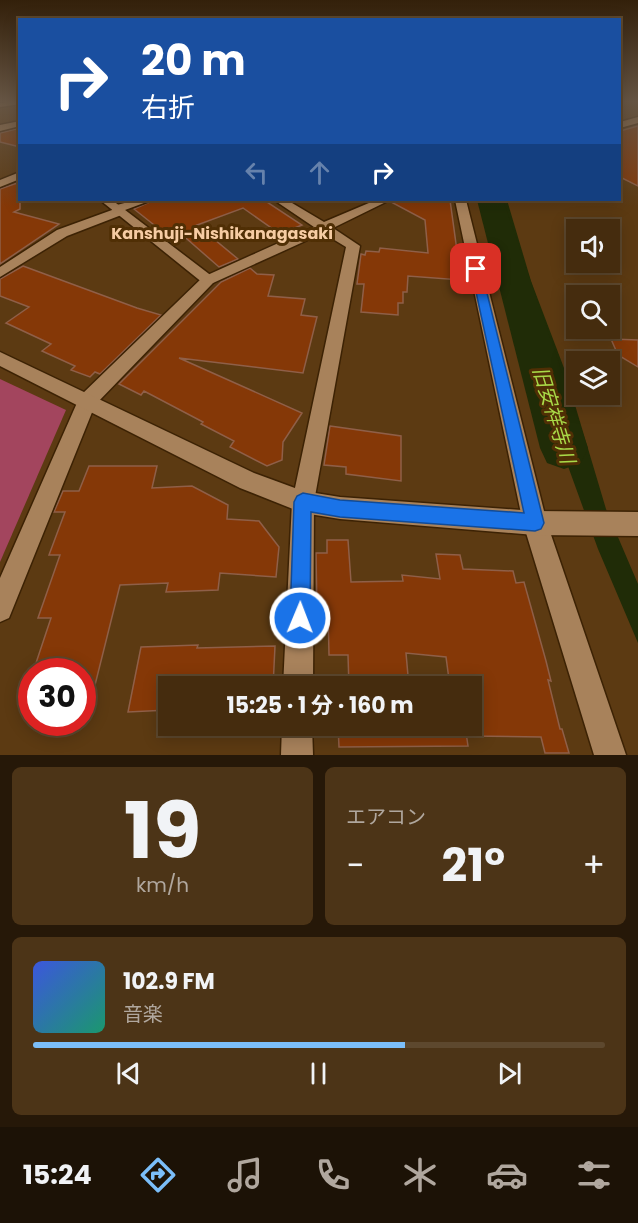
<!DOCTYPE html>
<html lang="ja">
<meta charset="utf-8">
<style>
body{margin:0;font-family:Poppins,"Noto Sans JP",sans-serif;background:#4c3417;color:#f1f3f6;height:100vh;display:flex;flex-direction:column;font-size:22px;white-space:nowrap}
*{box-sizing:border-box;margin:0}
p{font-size:20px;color:#b0a79e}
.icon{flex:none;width:33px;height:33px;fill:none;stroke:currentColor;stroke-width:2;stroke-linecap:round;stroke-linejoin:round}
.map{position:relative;height:755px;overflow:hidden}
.side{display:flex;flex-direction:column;gap:12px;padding:12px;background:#261808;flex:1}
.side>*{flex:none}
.banner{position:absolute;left:18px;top:18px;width:603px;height:183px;border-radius:0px;box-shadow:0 3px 15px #0003,0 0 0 2px #5d482e;background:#1a4fa0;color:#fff;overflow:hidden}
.fabs{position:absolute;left:566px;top:219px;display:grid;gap:12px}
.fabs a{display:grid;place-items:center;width:54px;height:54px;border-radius:0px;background:#452c0e;box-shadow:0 3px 15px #0003,0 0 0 2px #5d482e;font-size:30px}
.speed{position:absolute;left:18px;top:658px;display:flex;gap:12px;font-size:30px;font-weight:700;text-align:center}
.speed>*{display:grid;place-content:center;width:78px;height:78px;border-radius:50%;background:#452c0e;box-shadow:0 3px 15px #0003,0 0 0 2px #5d482e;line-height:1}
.speed .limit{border:9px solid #d22;background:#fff;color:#111}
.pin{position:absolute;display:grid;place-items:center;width:51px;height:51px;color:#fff;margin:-26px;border-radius:12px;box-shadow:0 3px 9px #0006}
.me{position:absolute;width:66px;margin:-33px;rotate:1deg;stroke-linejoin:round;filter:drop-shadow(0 0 4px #0008)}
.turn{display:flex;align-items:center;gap:21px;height:126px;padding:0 24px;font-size:27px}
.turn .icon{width:78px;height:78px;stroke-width:2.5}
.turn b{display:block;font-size:42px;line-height:51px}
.lanes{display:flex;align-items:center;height:57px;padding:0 24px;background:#0003;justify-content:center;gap:30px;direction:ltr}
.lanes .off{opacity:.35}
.big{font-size:45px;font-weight:700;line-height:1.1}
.side .tile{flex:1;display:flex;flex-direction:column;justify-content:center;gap:9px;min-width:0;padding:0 21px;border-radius:9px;background:#4c3417}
.side .dial{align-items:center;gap:0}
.dial b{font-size:78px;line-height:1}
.song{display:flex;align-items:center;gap:18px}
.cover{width:72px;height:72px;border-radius:9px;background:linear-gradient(135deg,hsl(230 70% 55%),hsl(160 70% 35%))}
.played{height:6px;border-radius:3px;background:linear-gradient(90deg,#7bbef9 65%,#5d482e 65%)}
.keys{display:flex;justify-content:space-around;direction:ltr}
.heat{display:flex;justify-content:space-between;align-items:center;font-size:33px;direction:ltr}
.side .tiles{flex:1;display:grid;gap:12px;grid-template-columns:1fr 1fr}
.tile:last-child{grid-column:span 2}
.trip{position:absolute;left:158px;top:676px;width:324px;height:60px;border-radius:0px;background:#452c0e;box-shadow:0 3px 15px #0003,0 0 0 2px #5d482e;font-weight:700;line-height:60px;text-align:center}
.tab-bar{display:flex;height:96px;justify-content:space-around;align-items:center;background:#1c1206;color:#b0a79e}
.tab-bar .icon{width:42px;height:42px}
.tab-bar .selected{color:#7bbef9}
.tab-bar b{font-size:27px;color:#f1f3f6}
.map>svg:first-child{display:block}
.green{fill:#a3455e}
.water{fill:#202c07}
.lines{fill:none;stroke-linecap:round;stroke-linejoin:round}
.river{fill:#202c07;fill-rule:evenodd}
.building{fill:#853807;stroke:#8f5f48;stroke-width:1.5}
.street-casing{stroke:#3c2204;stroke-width:3}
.secondary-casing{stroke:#3c2204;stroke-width:3}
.street{fill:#a8825b;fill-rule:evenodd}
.secondary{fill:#a8825b;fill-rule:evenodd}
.route{fill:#1a73e8;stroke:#114b97;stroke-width:1.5}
.labels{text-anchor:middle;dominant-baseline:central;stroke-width:6;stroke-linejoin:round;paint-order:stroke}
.far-neighbourhood-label{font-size:16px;font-weight:bold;fill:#f6cca3;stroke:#502f05}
.water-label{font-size:20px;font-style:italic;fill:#a9da48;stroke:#502f05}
</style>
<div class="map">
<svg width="638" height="755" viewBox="0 0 638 755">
<rect width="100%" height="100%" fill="#5c3a12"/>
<path class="green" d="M0 379 66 410 0 562Z"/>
<path class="water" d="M495 200H507L531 281 564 368 606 509 638 584V643L598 549 548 411 547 364 522 308 523 288Z"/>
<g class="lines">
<path class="river" d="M477 200H503L588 448 581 463 564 469 547 463 540 448Z"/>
</g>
<path class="building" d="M638 126V186L620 177V131Z
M16 129 20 132V147L0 142V133Z
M20 182V209L14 212 59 224 0 264V189Z
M154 200H264L302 225 280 234 243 208 197 225 238 259 219 267 179 232 168 236 134 209Z
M392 200H450L461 280 408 276 407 292H403V303H398V315L361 312 364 284H357L361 254 365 255 366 251 379 252 380 248 428 253 425 220 391 202Z
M23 266 137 308 161 315 100 374 95 372 90 377 71 370 75 366 42 351 51 344 6 323 29 307 0 296V279Z
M250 268 257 274 274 275 268 296 305 299 301 315 317 317 303 373 179 358 302 413 283 442 282 460 267 466 230 447 234 441 201 424 203 422 144 391 141 395 119 384 221 282Z
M611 339 638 340V367L618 355Z
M330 426 401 436V481L346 474V467L324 465Z
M89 466H157L152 488 192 486 228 505 227 519 259 521 279 547 276 577 220 573 218 590 166 592 168 583 120 585 89 709 82 708V672H33L51 618H38L60 555H49L65 512H54L63 491H79Z
M327 540H348L351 582 403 581 402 575 440 579 436 554 460 555 463 569 513 571 516 583 524 582 546 661 551 681 548 680 560 729H562L569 753H545L541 737 471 736V687H450L446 657 406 653 409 687H349L348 655H329L328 609H317L316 553H327Z
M198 645 197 648 275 646 273 687H168V710L128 712 141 647Z
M338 726H465L468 746 339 747Z"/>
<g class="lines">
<defs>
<path id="street" d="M638 117V123L620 128V122Z
M20 172V179L0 187V180Z
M136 200H152L125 210 124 214 67 236 0 277V267L57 230 112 210 113 206Z
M274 200H287L324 222 376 200H390L333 228 360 246 314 502 313 687H283L292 502 346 247 323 233 213 283 95 405 9 618 0 622V578L80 396 203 277 314 227Z
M455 200H466L547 523 626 755H594L523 523Z
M282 726H312L313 755H281Z"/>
<path id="secondary" d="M20 101V104L0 107V103Z
M20 121V126L0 131V125Z
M100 200H112L213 277 215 280 213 283H203Z
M0 352 254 473 303 491 340 497 535 511 638 512V536L535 535 340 519 303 513 240 488 0 366Z"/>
</defs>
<use href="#street" class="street-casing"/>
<use href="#secondary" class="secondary-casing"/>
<use href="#street" class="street"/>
<use href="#secondary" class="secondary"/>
</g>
<linearGradient id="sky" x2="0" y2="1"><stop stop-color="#33200a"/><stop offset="0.49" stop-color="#654"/><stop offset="1" stop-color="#654" stop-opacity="0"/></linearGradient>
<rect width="638" height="207" fill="url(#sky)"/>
<path class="route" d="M476 266 481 269 544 523 541 529 535 531 340 517 311 512 310 618 307 625 300 628 293 625 290 618 294 502 297 496 303 493 340 500 524 513 471 269Z"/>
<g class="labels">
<g class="far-neighbourhood-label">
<text x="222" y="233">Kanshuji-Nishikanagasaki</text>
</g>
<g class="water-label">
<text transform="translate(554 415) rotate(73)">旧安祥寺川</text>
</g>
</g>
</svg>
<div class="fabs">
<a><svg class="icon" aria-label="sound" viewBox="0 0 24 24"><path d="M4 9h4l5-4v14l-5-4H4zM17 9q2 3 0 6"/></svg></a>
<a><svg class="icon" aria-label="search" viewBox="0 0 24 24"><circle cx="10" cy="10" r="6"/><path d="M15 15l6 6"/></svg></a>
<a><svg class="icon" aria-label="layers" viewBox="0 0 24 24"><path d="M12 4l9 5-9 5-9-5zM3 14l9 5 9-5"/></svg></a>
</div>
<div class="speed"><div class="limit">30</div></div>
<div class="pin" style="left:476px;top:269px;background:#d93025"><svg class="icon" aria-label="arrive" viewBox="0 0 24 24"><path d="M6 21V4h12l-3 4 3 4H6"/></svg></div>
<svg class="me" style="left:300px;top:618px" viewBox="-20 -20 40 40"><circle r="17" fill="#1a73e8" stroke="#fff" stroke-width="3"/><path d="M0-11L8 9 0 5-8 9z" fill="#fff"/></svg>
<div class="trip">15:25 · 1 分 · 160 m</div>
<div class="banner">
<div class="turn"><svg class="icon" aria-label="right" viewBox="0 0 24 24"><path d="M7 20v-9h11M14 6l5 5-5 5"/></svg><div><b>20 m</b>右折</div></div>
<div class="lanes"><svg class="icon off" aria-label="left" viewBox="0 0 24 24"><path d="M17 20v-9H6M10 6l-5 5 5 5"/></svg><svg class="icon off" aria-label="ahead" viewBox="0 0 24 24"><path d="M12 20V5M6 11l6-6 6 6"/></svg><svg class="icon" aria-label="right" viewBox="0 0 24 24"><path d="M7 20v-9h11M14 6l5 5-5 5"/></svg></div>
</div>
</div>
<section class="side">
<div class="tiles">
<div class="tile dial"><b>19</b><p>km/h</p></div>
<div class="tile"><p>エアコン</p>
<div class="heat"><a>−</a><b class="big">21°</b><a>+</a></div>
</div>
<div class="tile">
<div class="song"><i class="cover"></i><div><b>102.9 FM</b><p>音楽</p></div></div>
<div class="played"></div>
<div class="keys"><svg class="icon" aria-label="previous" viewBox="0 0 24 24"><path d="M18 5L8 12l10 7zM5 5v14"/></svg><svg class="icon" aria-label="pause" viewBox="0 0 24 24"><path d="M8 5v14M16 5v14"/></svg><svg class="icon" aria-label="next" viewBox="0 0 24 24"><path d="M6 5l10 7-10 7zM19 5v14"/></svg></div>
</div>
</div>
</section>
<nav class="tab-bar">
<b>15:24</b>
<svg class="icon selected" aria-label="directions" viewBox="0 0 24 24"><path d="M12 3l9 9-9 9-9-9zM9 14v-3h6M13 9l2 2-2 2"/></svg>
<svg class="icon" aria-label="music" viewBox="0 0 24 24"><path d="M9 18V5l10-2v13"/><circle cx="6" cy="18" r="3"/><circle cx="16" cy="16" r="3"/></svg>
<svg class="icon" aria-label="phone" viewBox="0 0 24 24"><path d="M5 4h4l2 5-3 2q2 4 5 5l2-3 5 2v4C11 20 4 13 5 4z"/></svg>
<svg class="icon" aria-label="climate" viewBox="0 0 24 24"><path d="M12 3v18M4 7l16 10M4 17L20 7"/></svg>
<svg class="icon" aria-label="car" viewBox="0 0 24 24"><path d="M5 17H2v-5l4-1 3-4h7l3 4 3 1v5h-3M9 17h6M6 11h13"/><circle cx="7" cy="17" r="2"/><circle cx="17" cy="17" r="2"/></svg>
<svg class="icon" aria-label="filters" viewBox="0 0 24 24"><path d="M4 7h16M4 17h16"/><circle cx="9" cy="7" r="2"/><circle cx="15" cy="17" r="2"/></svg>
</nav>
